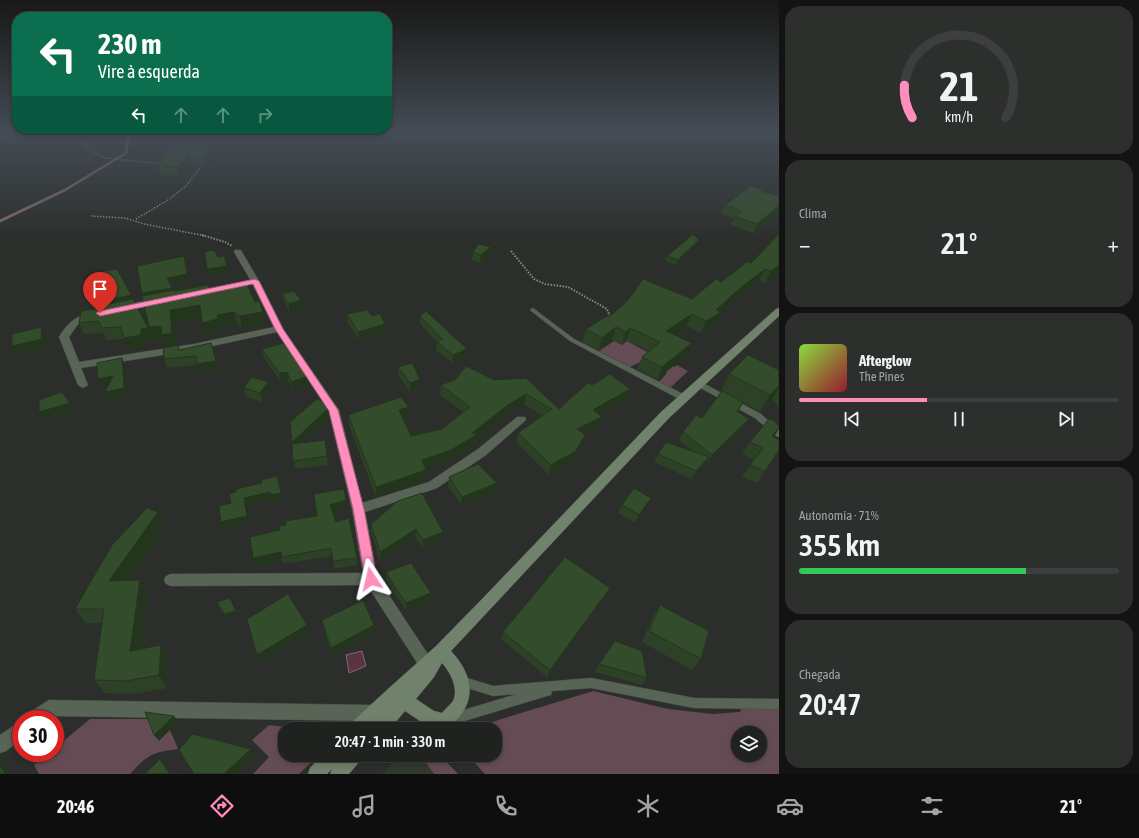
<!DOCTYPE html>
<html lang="pt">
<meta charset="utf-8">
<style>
body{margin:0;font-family:"Asap Condensed",sans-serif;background:#2d2f2d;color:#f1f3f6;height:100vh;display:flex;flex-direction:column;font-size:15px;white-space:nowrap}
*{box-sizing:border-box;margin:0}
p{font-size:13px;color:#a2a4a5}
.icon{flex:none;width:22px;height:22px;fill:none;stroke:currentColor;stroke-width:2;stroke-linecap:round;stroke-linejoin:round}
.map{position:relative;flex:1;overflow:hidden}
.sheet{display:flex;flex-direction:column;gap:6px;padding:6px;background:#121312;width:360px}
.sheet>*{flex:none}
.hud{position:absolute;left:12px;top:12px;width:380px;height:122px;border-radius:16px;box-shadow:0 2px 6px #0003,0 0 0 1px #3d3f3e;background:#0b6e4f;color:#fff;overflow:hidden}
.controls{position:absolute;left:731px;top:726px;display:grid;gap:8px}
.controls a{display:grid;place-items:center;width:36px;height:36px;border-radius:50%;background:#202220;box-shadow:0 2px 6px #0003,0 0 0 1px #3d3f3e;font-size:20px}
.speed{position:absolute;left:12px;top:710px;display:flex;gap:8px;font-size:20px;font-weight:700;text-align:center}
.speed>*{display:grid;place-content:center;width:52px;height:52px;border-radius:50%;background:#202220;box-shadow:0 2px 6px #0003,0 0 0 1px #3d3f3e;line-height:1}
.speed .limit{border:6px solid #d22;background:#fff;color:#111}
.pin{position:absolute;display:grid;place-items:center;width:34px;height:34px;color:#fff;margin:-41px -17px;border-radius:50% 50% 50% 0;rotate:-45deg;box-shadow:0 0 4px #0007}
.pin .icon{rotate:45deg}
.me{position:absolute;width:44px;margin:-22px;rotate:350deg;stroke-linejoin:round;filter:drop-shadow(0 0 3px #0008)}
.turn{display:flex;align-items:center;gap:14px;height:84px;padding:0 20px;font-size:18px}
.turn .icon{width:52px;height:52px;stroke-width:2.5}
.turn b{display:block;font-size:28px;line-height:34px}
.lanes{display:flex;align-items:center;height:38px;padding:0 20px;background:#0003;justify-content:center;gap:20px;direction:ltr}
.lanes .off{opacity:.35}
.big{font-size:30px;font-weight:600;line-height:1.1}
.sheet .widget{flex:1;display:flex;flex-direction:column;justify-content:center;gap:6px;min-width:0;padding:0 14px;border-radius:16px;background:#2d2f2d}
.sheet .dial{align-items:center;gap:0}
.dial svg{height:104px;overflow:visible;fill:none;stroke:#3d3f3e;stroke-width:7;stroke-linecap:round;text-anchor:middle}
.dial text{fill:#f1f3f6;stroke:none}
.song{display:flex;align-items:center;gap:12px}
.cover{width:48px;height:48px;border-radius:6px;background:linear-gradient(135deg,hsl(90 70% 55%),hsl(350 70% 35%))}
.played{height:4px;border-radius:2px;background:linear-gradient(90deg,#fe8ebb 40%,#3d3f3e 40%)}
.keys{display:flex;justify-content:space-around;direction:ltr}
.heat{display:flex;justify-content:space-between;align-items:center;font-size:22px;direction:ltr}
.charge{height:6px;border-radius:3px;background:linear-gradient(90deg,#34c759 71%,#3d3f3e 0)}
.trip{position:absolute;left:278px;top:722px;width:224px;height:40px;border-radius:16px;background:#202220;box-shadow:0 2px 6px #0003,0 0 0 1px #3d3f3e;font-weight:600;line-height:40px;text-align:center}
.menu{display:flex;height:64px;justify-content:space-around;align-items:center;background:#0d0e0d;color:#a2a4a5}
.menu .icon{width:28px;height:28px}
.menu .active{color:#fe8ebb}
.menu b{font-size:18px;color:#f1f3f6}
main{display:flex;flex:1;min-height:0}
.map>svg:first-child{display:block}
.built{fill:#323930}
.green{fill:#654b54;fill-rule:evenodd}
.water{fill:#5b3343;stroke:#836872}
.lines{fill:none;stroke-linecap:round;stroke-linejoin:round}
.stream{stroke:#836872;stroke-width:2.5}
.lane-casing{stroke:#484b47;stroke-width:1}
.street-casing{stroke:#484b47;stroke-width:1}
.secondary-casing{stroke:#484b47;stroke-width:1}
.path-far1{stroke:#848783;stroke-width:1.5;stroke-dasharray:1.5 1.5;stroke-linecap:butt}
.path{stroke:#848783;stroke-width:2;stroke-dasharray:1.5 1.5;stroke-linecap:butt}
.lane{fill:#586455;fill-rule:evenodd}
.street{fill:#586455;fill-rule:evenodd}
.secondary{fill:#70826b;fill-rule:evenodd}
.wall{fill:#2c4125}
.shaded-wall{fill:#24351e}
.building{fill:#334c2b;stroke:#24351e}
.route{fill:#fe8ebb;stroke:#a55c7a}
</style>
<main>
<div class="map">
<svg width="779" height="774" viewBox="0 0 779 774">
<rect width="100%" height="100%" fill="#2b2e2a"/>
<path class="built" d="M422 757 434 774H383L396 760Z"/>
<path class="green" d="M614 341 622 345 627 341 675 367 677 365 688 371 670 388 659 382 667 373 644 360 630 367 599 351Z
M593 691 668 709 713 714 740 712 744 703 779 704V774H485L467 755H495V729H469ZM738 733H760V755H738Z
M90 719H150L170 730 178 749C153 752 147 755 130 774H39L34 765 49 753H55V748Z
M269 725 303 729H285V755H319L299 774H253L269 757 252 740Z
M424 755H440L458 774H434L422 757Z"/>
<path class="water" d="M362 651 366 666 349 673 346 655Z"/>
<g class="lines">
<path class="stream" d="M0 221 65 190 126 153 129 134"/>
<defs>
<path id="lane" d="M533 308 574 339 687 396 688 398 687 400H681L570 341 531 311 530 310 531 309Z
M697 382H701L761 414 779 430V437L776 436 755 418 697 386 696 384Z
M461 676 493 686 591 678 694 698 779 699V709L694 708 591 688 552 691 551 695 547 696 451 725 447 723 445 719 447 715 517 694 493 696 461 686 457 685 456 681 457 677Z"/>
<path id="street" d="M235 250H241L242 252 259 281 283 329 339 410 362 503 429 482 478 449 517 417H525L526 420 486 455 437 488 365 512 377 577 431 659 433 664 431 669 426 671 421 669 367 585 171 586 166 584 164 580 166 576 171 574 363 573 352 509 329 411 277 332 194 350 81 368 88 385 83 388 78 385 59 337C68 322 76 316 93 312L97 315 78 324 69 337 79 362 194 344 274 327 251 281 234 252Z
M157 299 161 302 160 304 124 311 120 308 124 305Z
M49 700 373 705 379 707 381 713 379 719 373 721 52 716 48 719H27L29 713Z
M21 721V739L6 751 0 753V735Z"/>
<path id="secondary" d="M779 308V316L669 418 451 651C469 670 478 695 459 717 455 722 451 727 445 729 435 731 422 729 411 729L413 723 420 721 405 711 390 729H371L373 725 368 729H349L351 723 389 688 436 646 483 598 661 412 776 309ZM442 663C450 672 459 688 453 701 450 705 445 709 442 713L434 711 416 699 434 677Z
M322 755H341L339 760 343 755H362L360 761 349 774H330L332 769 327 774H308L310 768Z"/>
</defs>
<use href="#lane" class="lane-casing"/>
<use href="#street" class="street-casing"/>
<use href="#secondary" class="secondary-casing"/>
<path class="path-far1" d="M75 134 87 148 105 158 163 164
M91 216 125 218 144 224 206 236
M136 219 168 200 186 186 200 168"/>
<path class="path" d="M202 235 225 242 232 246
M511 251 534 279 545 284 568 287 607 309 610 317"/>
<use href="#lane" class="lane"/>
<use href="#street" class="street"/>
<use href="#secondary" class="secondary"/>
</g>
<path class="wall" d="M211 146 213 155 205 165 191 164 179 176 160 175 158 165 162 162 161 159 182 150Z
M762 191 779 196 753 233 731 225 734 218 721 214 725 205Z
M697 245 676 265 665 261 667 256Z
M491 247 490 255 480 263 472 260 473 252Z
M747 262 779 272 765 283 759 280 733 301 720 313 716 324 701 333 687 326 674 335 687 355 657 379 637 369 642 357 649 351 626 340 622 344 612 340 599 350 582 342 586 329 609 317 692 299 721 282Z
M185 263 189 281 170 284 172 290 175 291 210 289 255 302 263 312 265 324 242 328 237 324 220 327V331L205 335 201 317 174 322 176 345 166 347 163 338 153 339 142 293Z
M282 294 302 308 290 312 284 302Z
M131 295 132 299 148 328 152 339 145 340V346L128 350 124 339 106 340 103 333 84 334 79 323 105 308V304L104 301Z
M347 314 372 316 385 332 359 340 347 322Z
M420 316 466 357 453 363 436 350 437 342 420 324Z
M211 343 218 370 199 372 197 365 167 368 164 359 178 345 180 350Z
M262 349 308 376 309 384 292 390 288 381 281 382 264 358Z
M398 367 420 388 410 392 398 375Z
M779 370V407L772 400 760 412 743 403 738 412 744 427 707 463H706L705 466 691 479 654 462 658 454 693 452 679 440 683 432 702 418 722 391H721L729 374Z
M494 380 559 409 592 385 630 389 626 399 599 414V427L583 434 585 435 582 445 573 461 549 475 516 442 518 433 543 416 524 404 506 415 476 439 475 445 450 460 426 468V480L376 497 349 425 348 415 409 407 408 416 403 418 411 436 442 429 463 412 440 395 441 385Z
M268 382 269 390 262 402 246 397 244 388Z
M328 409 329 418 301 443 325 440 328 465 295 469 292 444Z
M779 428 774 437 779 450 757 483 742 477 754 460 742 454 750 442Z
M449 477 497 483 495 492 461 505 448 486Z
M651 498 647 506 635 523 618 513 622 505Z
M398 501 442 540 423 548 415 537 380 560 371 532V524Z
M347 507 333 512 336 522 357 558V565L334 569 332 556 283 564 282 560 255 566 253 558 280 530 286 525Z
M165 527 128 580H140L148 594 141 649 161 645 168 658 167 688 135 694 105 693 94 680 102 623H85L75 609Z
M386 572 431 593 430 601 406 610 394 594 386 580Z
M610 588 606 596 547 677 501 639 503 632Z
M217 602 237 615 226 618 218 606Z
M660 605 701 659 692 670 642 642 653 616Z
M322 620 375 633 332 655 323 627Z
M599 664 647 678 642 685 595 672Z"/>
<path class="shaded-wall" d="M211 146 213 155 205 165 203 156Z
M189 155 191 164 179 176 177 167Z
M779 206V212L753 233 757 224Z
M699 240 697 245 676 265 678 260Z
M491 247 490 255 480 263 481 255Z
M184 256 189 281 168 284 167 278Z
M779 265V272L765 283 771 271Z
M227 266 229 273 209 276 207 269Z
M765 269 759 280 733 301 720 313 716 324 701 333 706 321 716 310 739 289Z
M172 288 174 294 145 300 142 293Z
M131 295 133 302 107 308 104 301Z
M301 300 302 308 290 312 289 304Z
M200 305 203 316 174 322 176 345 166 347 163 338 153 339 149 327 161 326 170 310Z
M234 312 237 324 220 327V331L205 335 202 323 217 315Z
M263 312 265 324 242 328 240 316Z
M692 314 687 326 661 343 666 331Z
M385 324V332L359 340 358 332Z
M41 327 45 336 46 348 16 355 12 346Z
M616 327 612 340 599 350 602 338Z
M148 328 152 339 145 340V346L128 350 124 338 141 329Z
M630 328 626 340 622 344 626 332Z
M692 343 687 355 657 379 662 367Z
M467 349 466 357 453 363V355Z
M122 358 125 365 127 395 108 399 105 392Z
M216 361 218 370 199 372 197 364Z
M287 372 288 381 281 382 279 373Z
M113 376 116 383 101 386 98 379Z
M308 376 309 384 292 390 291 382Z
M420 379V388L410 392V383Z
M268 382 269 390 262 402 260 393Z
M779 386V388L772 400 760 412 770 395Z
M630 389 626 399 590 420 593 410Z
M526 394 524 404 506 415 476 439 475 445 450 460 421 470 422 460 472 433 508 405Z
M70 403 74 411 43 421 39 412Z
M409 407 408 416 399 420V410Z
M328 409 329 418 293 450 292 442Z
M602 417 599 427 574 439 577 429Z
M749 419 744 427 707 463 712 455Z
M779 428 772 440V436Z
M585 435 582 445 573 461 549 475 551 465Z
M709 457 705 466 691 479 696 471Z
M426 470V480L376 497V487Z
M497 483 495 492 461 505 462 497Z
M270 492 272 499 246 505 249 523 223 530 221 522 244 498Z
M281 493 283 500 273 503 271 495Z
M651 498 647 506 635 523 639 515Z
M346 500 347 507 331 513 330 505Z
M158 512 165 527 118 595 109 581Z
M416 529 415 537 380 560V552Z
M443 532 442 540 423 548V540Z
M281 552 282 560 255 566 253 558Z
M140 580 148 594 139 664 130 651Z
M610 588 606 596 547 677 550 670Z
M431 593 430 601 406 610V603Z
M236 611 237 615 226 618 225 614Z
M307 625 308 633 260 662 257 655Z
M374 625 375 633 332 655 331 648Z
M161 645 168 658 167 688 159 675Z
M174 716 178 722 159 741 154 735Z
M251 749 254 755 234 774H224Z
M0 757 10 774H5L0 765Z"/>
<path class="building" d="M187 145 211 146 203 156 189 155 177 167 158 165 164 159H161L169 150H182Z
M751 186 763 190 761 191 779 196V206L757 224 735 216 742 211 725 205Z
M693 234 699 240 678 260 667 256Z
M779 234V265L771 271 765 269 739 289 716 310 721 312 706 321 692 314 666 331 692 343 662 367 642 357 660 342 630 328 626 332 616 327 602 338 586 329 607 316 609 317 628 300 643 279 692 299 716 279 721 282 747 262 751 263Z
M478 244 491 247 481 255 473 252Z
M214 250 218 257 224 256 227 266 207 269 205 252Z
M184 256 187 274 167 278 172 288 142 293 137 266Z
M117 269 131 295 104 301 99 272Z
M246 282 255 302 259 301 263 312 240 316 234 312 217 315 218 319 202 323 200 305 170 310 172 333 162 335 161 326 149 327 142 296 174 290 175 291 208 285 210 289Z
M294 291 301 300 289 304 282 294Z
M133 299 148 328 141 329V335L124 338 121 327 101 328 99 321 79 323 81 311 105 308 104 305Z
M367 310 372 316 380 314 385 324 358 332 347 314Z
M426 311 467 349 453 355 437 342 442 339 420 316Z
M41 327 42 339 12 346V334Z
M211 343 216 361 197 364 196 356 164 359 163 348 178 345 179 350Z
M284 343 308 376 291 382 287 372 279 373 262 349Z
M748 355 779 370V386L770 395 729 374Z
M122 358 124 388 105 392 113 376 98 379 97 363Z
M412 363 420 379 410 383 398 367Z
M466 366 494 380 526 378 559 409 588 383 592 385 610 374 630 389 593 410 602 417 577 429 585 435 576 451 551 465 518 433 552 409 526 394 508 405 472 433 476 435 451 450 422 460 426 470 376 487 348 415 401 397 409 407 399 410 411 436 442 429 470 407 441 385 456 379Z
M251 377 268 382 260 393 244 388Z
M722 391 743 402 737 411 749 419 712 455 683 432 696 415 702 418Z
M62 392 70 403 39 412V400Z
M317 399 327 404 328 409 292 442 290 422Z
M769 419 773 420 779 426V428L772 436 779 440V450L765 471 750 465 763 448 750 442Z
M325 440 327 456 293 461 292 444Z
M666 442 709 457 696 471 658 454Z
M478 464 497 483 462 497 449 477Z
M277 476 281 493 271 495 270 492 244 498 247 516 221 522 219 506 231 503 229 494 236 492V489L262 483 261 480Z
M634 488 651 498 639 515 622 505Z
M344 489 346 500 330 505 336 522 349 518 357 558 333 561 331 548 282 557 281 552 253 558 250 537 280 530 279 526 286 525V521L317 516 314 494Z
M422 493 443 532 423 540 416 529 380 552 371 524 398 501Z
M147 508 158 512 109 581 140 580 130 651 161 645 159 675 126 681 94 680 104 609H75L112 545Z
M565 557 610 588 550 670 503 632Z
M411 563 431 593 406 603 394 586 386 572Z
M288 594 307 625 257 655 247 619Z
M230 598 236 611 225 614 217 602Z
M363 600 374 625 331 648 322 620Z
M660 605 709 631 701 659 649 631Z
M615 641 642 651 647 678 599 664Z
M145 712 174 716 154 735Z
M192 734 251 749 224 774H194L179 750Z
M160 759 170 774H145Z
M0 765 5 774H0Z"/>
<linearGradient id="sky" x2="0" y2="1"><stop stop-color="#181917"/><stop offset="0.55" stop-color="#444c55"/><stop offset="1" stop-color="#444c55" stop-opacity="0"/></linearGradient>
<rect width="779" height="242" fill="url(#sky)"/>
<path class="route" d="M255 279 259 281 283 329 338 410 364 509 377 579 375 583 371 585 366 583 365 579 353 509 329 411 275 329 253 284 100 316 96 313 100 311Z"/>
</svg>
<div class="controls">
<a><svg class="icon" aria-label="layers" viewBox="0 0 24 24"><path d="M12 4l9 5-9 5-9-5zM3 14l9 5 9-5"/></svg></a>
</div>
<div class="speed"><div class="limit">30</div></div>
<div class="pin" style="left:100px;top:313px;background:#d93025"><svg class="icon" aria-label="arrive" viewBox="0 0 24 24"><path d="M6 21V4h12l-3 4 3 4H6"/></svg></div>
<svg class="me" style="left:371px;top:579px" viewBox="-20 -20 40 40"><path d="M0-17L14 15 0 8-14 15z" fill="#fe8ebb" stroke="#fff" stroke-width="4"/></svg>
<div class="trip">20:47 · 1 min · 330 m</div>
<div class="hud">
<div class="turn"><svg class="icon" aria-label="left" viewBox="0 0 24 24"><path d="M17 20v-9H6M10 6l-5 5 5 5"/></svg><div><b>230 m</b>Vire à esquerda</div></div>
<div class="lanes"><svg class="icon" aria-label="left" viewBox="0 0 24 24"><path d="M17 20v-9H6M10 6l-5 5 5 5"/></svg><svg class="icon off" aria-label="ahead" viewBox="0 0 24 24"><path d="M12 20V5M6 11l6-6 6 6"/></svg><svg class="icon off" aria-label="ahead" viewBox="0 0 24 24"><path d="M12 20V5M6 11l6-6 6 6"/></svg><svg class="icon off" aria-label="right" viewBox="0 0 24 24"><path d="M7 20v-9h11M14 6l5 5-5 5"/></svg></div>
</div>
</div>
<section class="sheet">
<div class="widget dial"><svg viewBox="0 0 100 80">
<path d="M14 69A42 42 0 1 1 86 69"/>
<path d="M14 69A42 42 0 0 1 8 44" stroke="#fe8ebb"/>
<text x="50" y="56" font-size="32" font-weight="700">21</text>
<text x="50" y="72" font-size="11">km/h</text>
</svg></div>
<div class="widget"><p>Clima</p>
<div class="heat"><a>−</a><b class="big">21°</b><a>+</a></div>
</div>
<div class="widget">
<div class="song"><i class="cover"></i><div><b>Afterglow</b><p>The Pines</p></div></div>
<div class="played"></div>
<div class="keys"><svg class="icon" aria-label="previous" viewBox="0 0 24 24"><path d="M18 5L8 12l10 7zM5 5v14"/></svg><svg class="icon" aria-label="pause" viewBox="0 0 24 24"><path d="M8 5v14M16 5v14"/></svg><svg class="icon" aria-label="next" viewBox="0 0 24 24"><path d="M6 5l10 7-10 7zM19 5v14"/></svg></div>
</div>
<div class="widget"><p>Autonomia · 71%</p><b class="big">355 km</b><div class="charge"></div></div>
<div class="widget"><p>Chegada</p><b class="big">20:47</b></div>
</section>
</main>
<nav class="menu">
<b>20:46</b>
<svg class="icon active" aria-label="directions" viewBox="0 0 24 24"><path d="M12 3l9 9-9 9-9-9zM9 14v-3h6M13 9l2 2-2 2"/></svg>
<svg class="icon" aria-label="music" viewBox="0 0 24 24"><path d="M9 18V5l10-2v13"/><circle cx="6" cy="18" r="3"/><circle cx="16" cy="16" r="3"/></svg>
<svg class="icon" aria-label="phone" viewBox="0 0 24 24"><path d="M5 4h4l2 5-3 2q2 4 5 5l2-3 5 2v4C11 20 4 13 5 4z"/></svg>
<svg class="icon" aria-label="climate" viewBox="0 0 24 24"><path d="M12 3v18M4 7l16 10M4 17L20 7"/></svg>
<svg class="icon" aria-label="car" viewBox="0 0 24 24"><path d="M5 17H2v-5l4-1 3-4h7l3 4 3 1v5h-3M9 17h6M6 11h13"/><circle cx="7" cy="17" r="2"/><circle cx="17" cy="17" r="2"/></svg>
<svg class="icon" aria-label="filters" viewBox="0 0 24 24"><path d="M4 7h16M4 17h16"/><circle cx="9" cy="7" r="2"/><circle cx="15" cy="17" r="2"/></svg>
<b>21°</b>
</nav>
